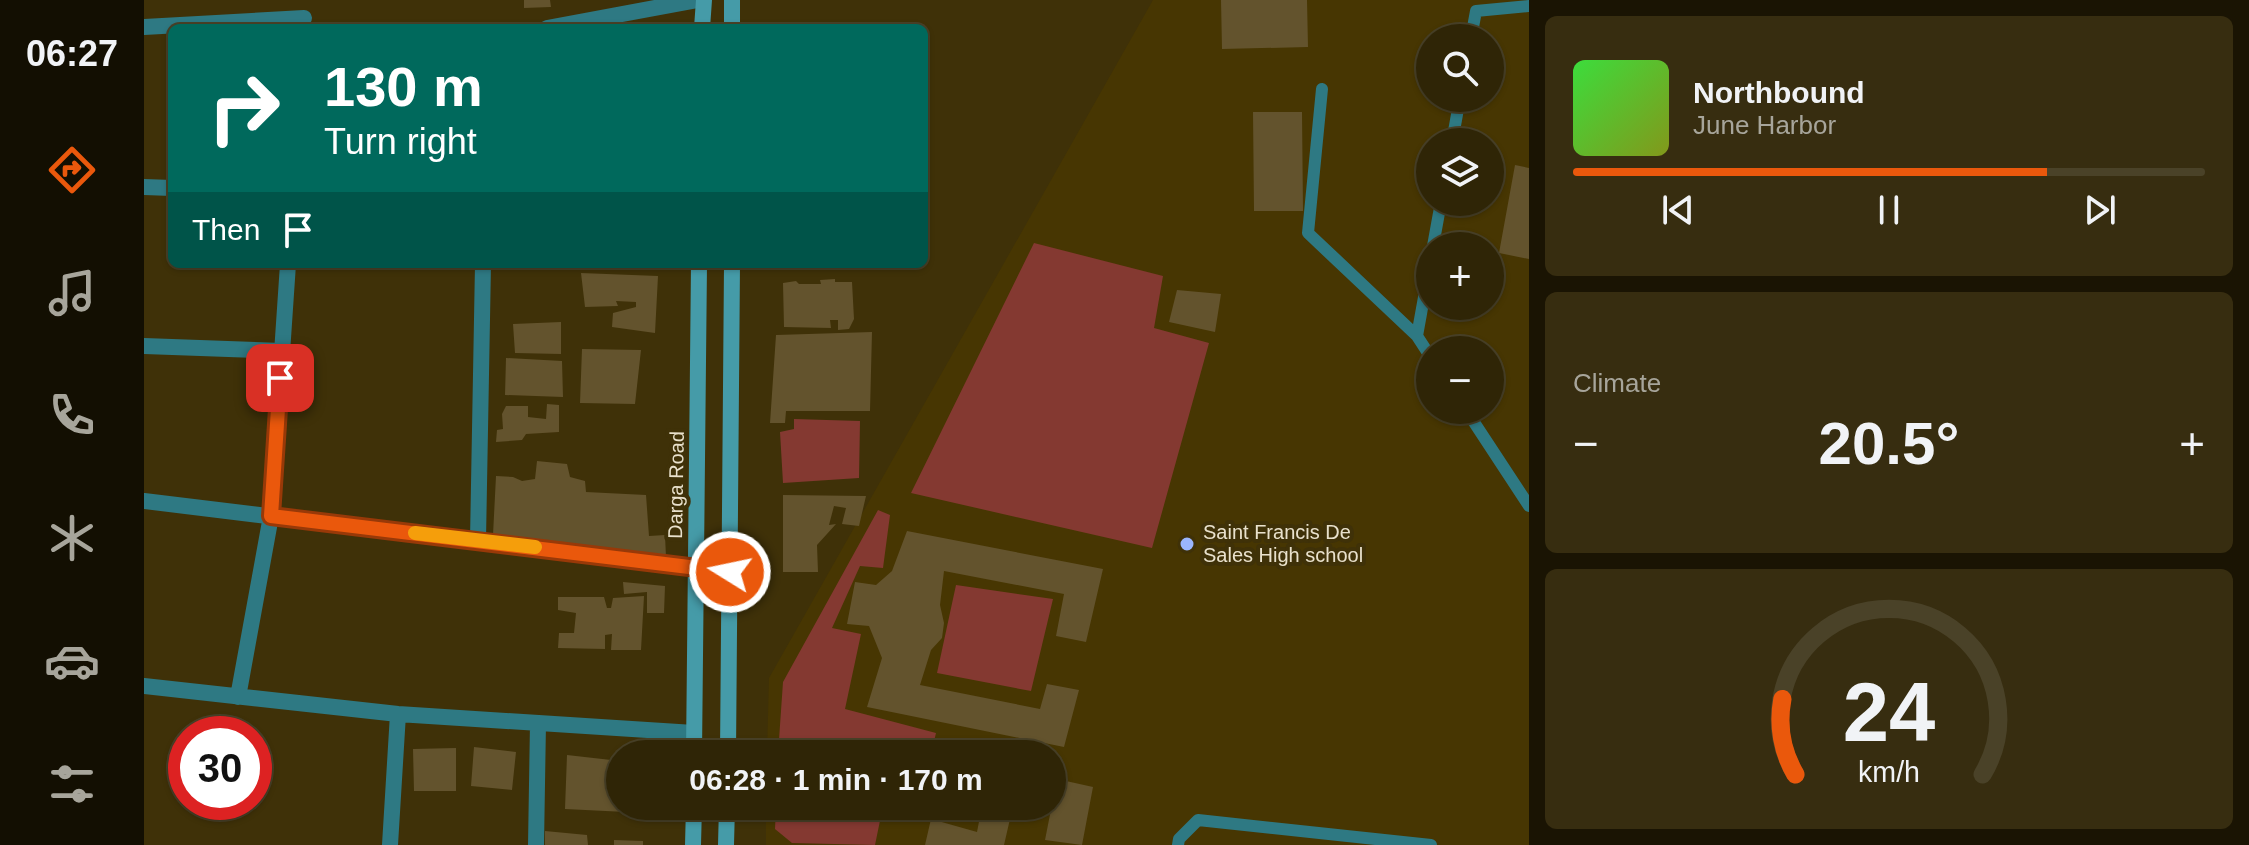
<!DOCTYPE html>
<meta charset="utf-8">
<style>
body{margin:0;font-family:Helvetica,sans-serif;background:#372d10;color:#f1f3f6;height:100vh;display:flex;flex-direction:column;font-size:30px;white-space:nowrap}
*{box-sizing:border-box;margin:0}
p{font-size:26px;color:#a7a59b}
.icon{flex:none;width:44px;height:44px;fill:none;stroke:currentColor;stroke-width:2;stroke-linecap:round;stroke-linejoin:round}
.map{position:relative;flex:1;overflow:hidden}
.sheet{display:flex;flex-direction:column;gap:16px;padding:16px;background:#1a1403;width:720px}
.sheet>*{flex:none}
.top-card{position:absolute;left:24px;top:24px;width:760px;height:244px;border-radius:12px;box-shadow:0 2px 6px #0004,0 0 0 2px #4a4228;background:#00695c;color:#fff;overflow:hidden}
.fabs{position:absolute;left:1272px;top:24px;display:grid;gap:16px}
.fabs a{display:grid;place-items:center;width:88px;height:88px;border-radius:50%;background:#2f2506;box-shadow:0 2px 6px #0004,0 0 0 2px #4a4228;font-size:40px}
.speed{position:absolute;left:24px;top:716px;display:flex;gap:16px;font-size:40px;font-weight:700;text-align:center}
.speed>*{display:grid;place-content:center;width:104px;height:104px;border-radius:50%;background:#2f2506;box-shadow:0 2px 6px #0004,0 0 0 2px #4a4228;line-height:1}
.speed .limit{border:12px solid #d22;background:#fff;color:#111}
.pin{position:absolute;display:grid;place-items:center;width:68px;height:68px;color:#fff;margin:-34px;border-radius:16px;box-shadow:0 4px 12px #0006}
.me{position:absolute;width:88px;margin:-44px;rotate:280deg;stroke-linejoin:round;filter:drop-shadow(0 0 6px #0008)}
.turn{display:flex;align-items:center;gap:28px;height:168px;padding:0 24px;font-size:36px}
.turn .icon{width:104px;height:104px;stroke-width:2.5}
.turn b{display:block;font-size:56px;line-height:68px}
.then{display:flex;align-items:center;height:76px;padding:0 24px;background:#0003;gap:16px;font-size:30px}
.big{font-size:60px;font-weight:600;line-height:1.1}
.sheet .card{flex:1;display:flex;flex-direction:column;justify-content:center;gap:12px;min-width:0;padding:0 28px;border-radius:12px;background:#372d10}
.sheet .dial{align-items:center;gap:0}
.dial svg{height:208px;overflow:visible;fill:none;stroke:#4a4228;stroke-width:7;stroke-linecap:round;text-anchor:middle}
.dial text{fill:#f1f3f6;stroke:none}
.song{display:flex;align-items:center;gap:24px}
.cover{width:96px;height:96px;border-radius:12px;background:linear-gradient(135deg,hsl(120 70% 55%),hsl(70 70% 35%))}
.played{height:8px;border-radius:4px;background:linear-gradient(90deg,#ea580c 75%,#4a4228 75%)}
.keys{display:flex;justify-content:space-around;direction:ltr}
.heat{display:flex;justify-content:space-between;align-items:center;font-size:44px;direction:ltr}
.trip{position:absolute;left:462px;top:740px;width:460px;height:80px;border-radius:40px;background:#2f2506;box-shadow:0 2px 6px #0004,0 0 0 2px #4a4228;font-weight:600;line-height:80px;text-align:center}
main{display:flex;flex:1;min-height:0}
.menu{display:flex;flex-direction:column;width:144px;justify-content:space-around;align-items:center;background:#130f02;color:#a7a59b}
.menu .icon{width:56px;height:56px}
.menu .active{color:#ea580c}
.menu b{font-size:36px;color:#f1f3f6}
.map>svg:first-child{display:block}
.built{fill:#473602;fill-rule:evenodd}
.green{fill:#843931}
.building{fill:#63532d}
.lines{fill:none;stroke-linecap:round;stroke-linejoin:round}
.service{stroke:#2e7983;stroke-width:12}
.minor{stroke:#2e7983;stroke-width:16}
.secondary{stroke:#459ba8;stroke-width:16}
.route-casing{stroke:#983908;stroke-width:20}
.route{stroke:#ea580c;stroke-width:14}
.slow{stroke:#f59e0b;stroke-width:14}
.poi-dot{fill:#9ab5fd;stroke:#3f3108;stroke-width:3}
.labels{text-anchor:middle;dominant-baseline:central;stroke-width:8;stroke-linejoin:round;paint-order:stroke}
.street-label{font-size:20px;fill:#e9e1cc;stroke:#3f3108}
.poi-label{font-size:20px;fill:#e9e1cc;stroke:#3f3108;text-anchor:start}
</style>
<main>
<nav class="menu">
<b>06:27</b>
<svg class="icon active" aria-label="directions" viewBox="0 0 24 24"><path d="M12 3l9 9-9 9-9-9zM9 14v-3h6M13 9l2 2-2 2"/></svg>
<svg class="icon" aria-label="music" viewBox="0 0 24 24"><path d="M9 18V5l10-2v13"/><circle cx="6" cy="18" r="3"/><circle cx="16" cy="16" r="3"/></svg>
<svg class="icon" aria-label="phone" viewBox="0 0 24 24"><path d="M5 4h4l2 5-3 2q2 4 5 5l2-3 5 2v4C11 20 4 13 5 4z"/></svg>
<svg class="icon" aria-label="climate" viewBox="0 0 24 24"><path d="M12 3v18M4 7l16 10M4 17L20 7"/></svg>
<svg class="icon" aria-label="car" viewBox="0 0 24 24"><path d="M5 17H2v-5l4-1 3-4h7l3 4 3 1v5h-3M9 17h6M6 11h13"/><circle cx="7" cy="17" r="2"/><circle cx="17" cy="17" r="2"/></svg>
<svg class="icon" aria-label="filters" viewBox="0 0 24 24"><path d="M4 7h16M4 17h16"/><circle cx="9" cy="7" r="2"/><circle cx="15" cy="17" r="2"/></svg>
</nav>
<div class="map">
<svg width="1385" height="845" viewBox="0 0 1385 845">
<rect width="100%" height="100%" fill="#3f3108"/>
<path class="built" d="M1009 0H1385V845H622V806H908V754H623L625 678ZM1286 38H1346V98H1286ZM1286 142H1346V202H1286ZM1286 246H1346V306H1286ZM1286 350H1346V410H1286Z"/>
<path class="green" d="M890 243 1019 276 1010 328 1065 343 1008 548 767 493Z
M650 419 716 421 715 478 639 483 636 432 650 429Z
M734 510 746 515 739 568 716 566 688 628 717 634 701 709 792 733 787 754H634L639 682Z
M812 585 909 599 887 691 793 673Z
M632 806H739L731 845 648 843 631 829Z"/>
<path class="building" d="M380 0H406L407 7 380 8Z
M1077 0H1163L1164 47 1078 49Z
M1109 112H1158L1159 211H1110Z
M1371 165 1385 168V259L1355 253Z
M437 273 514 276 511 333 468 327 469 313 492 307V302L472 301 474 306 441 307Z
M691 279V282H708L710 319 705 329 694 330V320H686L687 328 640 327 639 283 652 281 655 284H677L676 280Z
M1033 290 1077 294 1071 332 1025 322Z
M417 322V354L371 353 369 324Z
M728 332 726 411H642L641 423H626L632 335Z
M438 349 497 350 491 404 436 403Z
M362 358 418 361 419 397 361 395Z
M403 404 415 405V432L382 434 378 440 352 442 353 430 359 429 358 414 362 406H384V417L402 419Z
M393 461 423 464 426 477 441 481 442 492 502 495 505 536 521 535 522 557 349 535 352 476 369 477 378 481 391 479Z
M639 495 722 496 715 526 698 524 702 508 690 506 685 525 692 524 673 545 674 572H639Z
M763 531 959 569 942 642 912 636 920 594 800 571 796 605 800 623 798 638 787 650 776 685 896 709 903 684 935 690 920 747 723 707 738 658 725 626 703 624 711 582 732 585 748 571Z
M479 582 521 586 520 613H503V592L480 594Z
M500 596 497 650H467L468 634 461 635V649L414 648 415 633H430L432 613 414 610V597H460L463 608H467L469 598Z
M330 747 372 752 368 790 327 786Z
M312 748V791H270L269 749Z
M423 755 476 761V806H502V813L421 809Z
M913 779 949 787 938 845 901 840Z
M838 806H869L860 845H781L787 819 833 832Z
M401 831 443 835 444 845H401Z
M470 840 499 841V845H470Z"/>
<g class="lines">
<path class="service" d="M1327 38 1332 11 1385 6
M1178 89 1164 233 1273 336 1286 356
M1308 142 1316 98
M1289 246 1297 202
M1273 336 1286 264
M1322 410 1385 506
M1034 845 1035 839 1054 820 1287 845"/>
<path class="minor" d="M0 27 160 18
M403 28 554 0
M0 187 28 188
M0 346 138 351
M0 501 586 572
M334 540 339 264
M0 686 254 714 550 733
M94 697 127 516 144 264
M246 845 254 714
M392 845 394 723"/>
<path class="secondary" d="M558 28 560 0
M588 28V0
M550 754 555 264
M584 754 588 264
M549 845 550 806
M582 845 583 806"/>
</g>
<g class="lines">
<defs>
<path id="route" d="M136 378 127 516 586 572"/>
</defs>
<use href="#route" class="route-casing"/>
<use href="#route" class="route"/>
<path class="slow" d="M271 533 391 547"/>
</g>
<circle class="poi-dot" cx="1043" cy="544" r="8"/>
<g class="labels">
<g class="street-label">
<text transform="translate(532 485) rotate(-89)">Darga Road</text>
</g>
<g class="poi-label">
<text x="1059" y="532">Saint Francis De<tspan x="1059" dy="23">Sales High school</tspan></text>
</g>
</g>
</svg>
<div class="fabs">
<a><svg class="icon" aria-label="search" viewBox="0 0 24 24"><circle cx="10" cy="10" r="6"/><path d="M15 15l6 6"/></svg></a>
<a><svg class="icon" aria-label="layers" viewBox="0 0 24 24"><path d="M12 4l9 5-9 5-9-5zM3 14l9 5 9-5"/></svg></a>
<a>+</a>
<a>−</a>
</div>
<div class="speed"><div class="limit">30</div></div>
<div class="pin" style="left:136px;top:378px;background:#d93025"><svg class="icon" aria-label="arrive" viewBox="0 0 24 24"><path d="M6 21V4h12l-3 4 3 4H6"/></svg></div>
<svg class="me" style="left:586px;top:572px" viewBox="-20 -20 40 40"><circle r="17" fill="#ea580c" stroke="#fff" stroke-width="3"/><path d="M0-11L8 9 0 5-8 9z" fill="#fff"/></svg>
<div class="trip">06:28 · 1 min · 170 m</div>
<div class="top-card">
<div class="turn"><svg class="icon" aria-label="right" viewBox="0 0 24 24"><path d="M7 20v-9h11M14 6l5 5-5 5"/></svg><div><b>130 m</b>Turn right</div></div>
<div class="then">Then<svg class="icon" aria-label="arrive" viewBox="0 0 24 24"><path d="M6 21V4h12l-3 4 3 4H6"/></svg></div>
</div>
</div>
<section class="sheet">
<div class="card">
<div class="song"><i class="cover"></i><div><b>Northbound</b><p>June Harbor</p></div></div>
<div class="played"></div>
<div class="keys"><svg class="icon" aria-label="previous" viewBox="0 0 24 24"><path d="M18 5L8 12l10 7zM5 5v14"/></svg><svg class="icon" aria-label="pause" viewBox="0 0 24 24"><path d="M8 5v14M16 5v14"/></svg><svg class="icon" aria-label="next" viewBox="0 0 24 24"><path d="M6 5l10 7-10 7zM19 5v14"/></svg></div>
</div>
<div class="card"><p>Climate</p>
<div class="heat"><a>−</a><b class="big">20.5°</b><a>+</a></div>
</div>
<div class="card dial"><svg viewBox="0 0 100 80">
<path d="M14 69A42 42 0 1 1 86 69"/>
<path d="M14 69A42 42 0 0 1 9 40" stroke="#ea580c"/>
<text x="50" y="56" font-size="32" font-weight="700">24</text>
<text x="50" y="72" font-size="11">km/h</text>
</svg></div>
</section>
</main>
